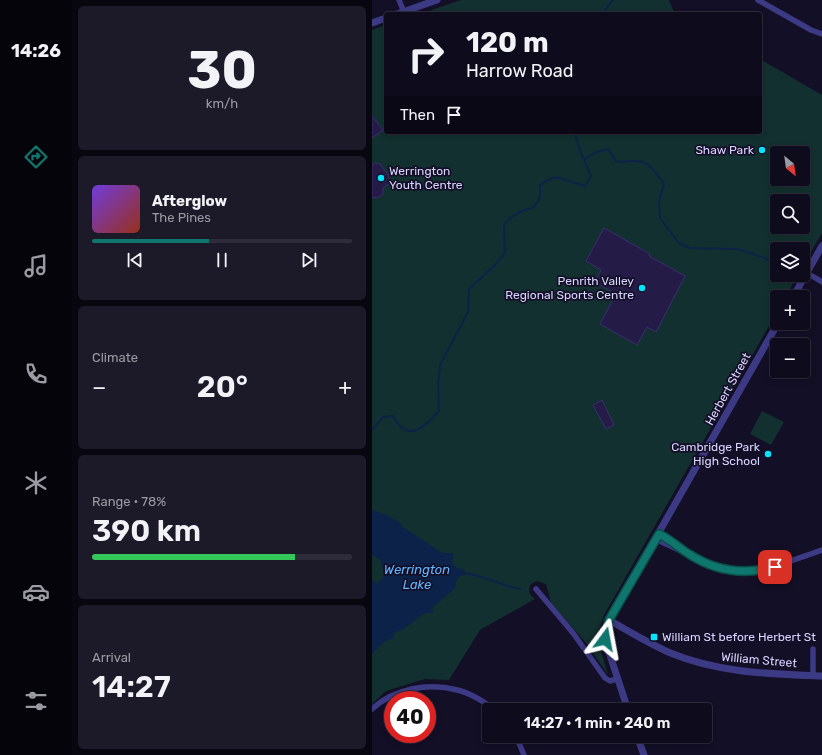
<!DOCTYPE html>
<meta charset="utf-8">
<style>
body{margin:0;font-family:Rubik,sans-serif;background:#1c1929;color:#f1f3f6;height:100vh;display:flex;flex-direction:column;font-size:15px;white-space:nowrap}
*{box-sizing:border-box;margin:0}
p{font-size:13px;color:#9b9ba3}
.icon{flex:none;width:22px;height:22px;fill:none;stroke:currentColor;stroke-width:2;stroke-linecap:round;stroke-linejoin:round}
.map{position:relative;flex:1;overflow:hidden}
.details{display:flex;flex-direction:column;gap:6px;padding:6px;background:#08060f;width:300px}
.details>*{flex:none}
.banner{position:absolute;left:12px;top:12px;width:378px;height:122px;border-radius:4px;box-shadow:0 2px 6px #0003,0 0 0 1px #2e2b3b;background:#0e0b1c;color:#f1f3f6;overflow:hidden}
.needle{width:26px;rotate:151deg}
.controls{position:absolute;left:398px;top:146px;display:grid;gap:8px}
.controls a{display:grid;place-items:center;width:40px;height:40px;border-radius:4px;background:#0e0b1c;box-shadow:0 2px 6px #0003,0 0 0 1px #2e2b3b;font-size:20px}
.speed{position:absolute;left:12px;top:691px;display:flex;gap:8px;font-size:20px;font-weight:700;text-align:center}
.speed>*{display:grid;place-content:center;width:52px;height:52px;border-radius:50%;background:#0e0b1c;box-shadow:0 2px 6px #0003,0 0 0 1px #2e2b3b;line-height:1}
.speed .limit{border:6px solid #d22;background:#fff;color:#111}
.pin{position:absolute;display:grid;place-items:center;width:34px;height:34px;color:#fff;margin:-17px;border-radius:8px;box-shadow:0 2px 6px #0006}
.me{position:absolute;width:44px;margin:-22px;rotate:13deg;stroke-linejoin:round;filter:drop-shadow(0 0 3px #0008)}
.turn{display:flex;align-items:center;gap:14px;height:84px;padding:0 16px;font-size:18px}
.turn .icon{width:52px;height:52px;stroke-width:2.5}
.turn b{display:block;font-size:28px;line-height:34px}
.then{display:flex;align-items:center;height:38px;padding:0 16px;background:#0003;gap:8px;font-size:15px}
.big{font-size:30px;font-weight:600;line-height:1.1}
.details .tile{flex:1;display:flex;flex-direction:column;justify-content:center;gap:6px;min-width:0;padding:0 14px;border-radius:6px;background:#1c1929}
.details .dial{align-items:center;gap:0}
.dial b{font-size:52px;line-height:1}
.song{display:flex;align-items:center;gap:12px}
.cover{width:48px;height:48px;border-radius:6px;background:linear-gradient(135deg,hsl(260 70% 55%),hsl(10 70% 35%))}
.played{height:4px;border-radius:2px;background:linear-gradient(90deg,#0f766e 45%,#2e2b3b 45%)}
.keys{display:flex;justify-content:space-around;direction:ltr}
.heat{display:flex;justify-content:space-between;align-items:center;font-size:22px;direction:ltr}
.charge{height:6px;border-radius:3px;background:linear-gradient(90deg,#34c759 78%,#2e2b3b 0)}
.trip{position:absolute;left:110px;top:703px;width:230px;height:40px;border-radius:4px;background:#0e0b1c;box-shadow:0 2px 6px #0003,0 0 0 1px #2e2b3b;font-weight:600;line-height:40px;text-align:center}
main{display:flex;flex:1;min-height:0}
.tabs{display:flex;flex-direction:column;width:72px;justify-content:space-around;align-items:center;background:#06040b;color:#9b9ba3}
.tabs .icon{width:28px;height:28px}
.tabs .active{color:#0f766e}
.tabs b{font-size:18px;color:#f1f3f6}
.map>svg:first-child{display:block}
.green{fill:#12302f;fill-rule:evenodd}
.water{fill:#0c2248}
.lines{fill:none;stroke-linecap:round;stroke-linejoin:round}
.stream{stroke:#0c2248;stroke-width:2}
.building{fill:#241b47;stroke:#3b2d73}
.minor{stroke:#3d3a85;stroke-width:5.5}
.tertiary{stroke:#3d3a85;stroke-width:7}
.route-casing{stroke:#0a4d48;stroke-width:10}
.route{stroke:#0f766e;stroke-width:7}
.poi-dot{fill:#00e5ff;stroke:#130f26;stroke-width:1.5}
.labels{text-anchor:middle;dominant-baseline:central;stroke-width:3.5;stroke-linejoin:round;paint-order:stroke}
.poi-label{font-size:12px;fill:#d9d4ff;stroke:#130f26;text-anchor:end}
.street-label{font-size:12px;fill:#d9d4ff;stroke:#130f26}
.water-label{font-size:13px;font-style:italic;fill:#62b6ff;stroke:#130f26}
</style>
<main>
<nav class="tabs">
<b>14:26</b>
<svg class="icon active" aria-label="directions" viewBox="0 0 24 24"><path d="M12 3l9 9-9 9-9-9zM9 14v-3h6M13 9l2 2-2 2"/></svg>
<svg class="icon" aria-label="music" viewBox="0 0 24 24"><path d="M9 18V5l10-2v13"/><circle cx="6" cy="18" r="3"/><circle cx="16" cy="16" r="3"/></svg>
<svg class="icon" aria-label="phone" viewBox="0 0 24 24"><path d="M5 4h4l2 5-3 2q2 4 5 5l2-3 5 2v4C11 20 4 13 5 4z"/></svg>
<svg class="icon" aria-label="climate" viewBox="0 0 24 24"><path d="M12 3v18M4 7l16 10M4 17L20 7"/></svg>
<svg class="icon" aria-label="car" viewBox="0 0 24 24"><path d="M5 17H2v-5l4-1 3-4h7l3 4 3 1v5h-3M9 17h6M6 11h13"/><circle cx="7" cy="17" r="2"/><circle cx="17" cy="17" r="2"/></svg>
<svg class="icon" aria-label="filters" viewBox="0 0 24 24"><path d="M4 7h16M4 17h16"/><circle cx="9" cy="7" r="2"/><circle cx="15" cy="17" r="2"/></svg>
</nav>
<section class="details">
<div class="tile dial"><b>30</b><p>km/h</p></div>
<div class="tile">
<div class="song"><i class="cover"></i><div><b>Afterglow</b><p>The Pines</p></div></div>
<div class="played"></div>
<div class="keys"><svg class="icon" aria-label="previous" viewBox="0 0 24 24"><path d="M18 5L8 12l10 7zM5 5v14"/></svg><svg class="icon" aria-label="pause" viewBox="0 0 24 24"><path d="M8 5v14M16 5v14"/></svg><svg class="icon" aria-label="next" viewBox="0 0 24 24"><path d="M6 5l10 7-10 7zM19 5v14"/></svg></div>
</div>
<div class="tile"><p>Climate</p>
<div class="heat"><a>−</a><b class="big">20°</b><a>+</a></div>
</div>
<div class="tile"><p>Range · 78%</p><b class="big">390 km</b><div class="charge"></div></div>
<div class="tile"><p>Arrival</p><b class="big">14:27</b></div>
</section>
<div class="map">
<svg width="450" height="755" viewBox="0 0 450 755">
<rect width="100%" height="100%" fill="#130f26"/>
<path class="green" d="M89 0H297L301 10 308 14H48Z
M14 25V132H388V59L450 95V233L431 266V249H405V275H426L413 297H405V312L232 615 225 637 236 675 214 643 179 603 174 584 165 581 159 584C155 591 158 595 163 599L108 630 77 680 53 679 14 691 0 704V30ZM405 153H431V179H405ZM405 201H431V227H405Z
M390 411 412 422 399 445 378 434Z"/>
<path class="water" d="M0 510C10 513 25 518 31 527L69 552 73 553H79L82 555 80 561C82 567 85 569 92 569L94 575 88 576 84 581 83 588 59 609V610H62L61 613H53L30 630 22 633 21 640 19 639 11 643 0 654V579L2 583 7 582 12 576 9 560 0 555Z"/>
<g class="lines">
<path class="stream" d="M230 14 241 0
M212 160 222 153 236 149 244 161C254 164 255 160 263 161 278 161 284 173 292 184L287 201 288 218 307 243 317 248 365 249 393 258 405 266
M0 430 11 417 21 416C23 420 26 424 29 427 44 439 57 421 67 411L66 385 68 365 96 312 97 289 122 266 133 253 132 225C141 214 149 211 162 207L168 198V185L174 181 184 177 213 186 219 176 209 153 202 132
M92 573C108 574 130 586 148 589"/>
</g>
<path class="building" d="M0 116 11 130 0 138Z
M3 163 8 164 17 176V180L19 182 11 188V194L6 198 0 197V165Z
M232 228 278 254 277 256 313 276 284 332 275 327 265 345 228 324 244 294 223 282 229 270 214 261Z
M230 400 242 425 234 429 221 405Z"/>
<g class="lines">
<path class="minor" d="M27 0 32 12
M386 0 439 30 450 34
M435 273 450 282
M287 534 296 538 311 550
M284 539C295 545 306 549 317 555 328 560 337 566 348 569 383 578 417 561 450 550
M164 589 201 633 233 678 238 681 245 679
M441 676V649
M0 709C22 689 56 682 85 690 99 693 111 701 123 710
M144 736 152 755"/>
<path class="tertiary" d="M25 14 65 0
M0 23 14 18
M421 297 450 246
M237 620C256 631 276 643 296 652 346 673 397 674 450 676
M256 710 234 643V632L237 620 406 323
M265 736 272 755"/>
</g>
<g class="lines">
<defs>
<path id="route" d="M233 639 234 632 237 620 287 534C298 539 307 548 317 554 343 571 373 575 403 567"/>
</defs>
<use href="#route" class="route-casing"/>
<use href="#route" class="route"/>
</g>
<g class="poi-dot">
<circle cx="390" cy="150" r="4"/>
<circle cx="9" cy="178" r="4"/>
<circle cx="270" cy="288" r="4"/>
<circle cx="396" cy="454" r="4"/>
<rect x="278" y="633" width="8" height="8" rx="2"/>
</g>
<g class="labels">
<g class="poi-label">
<text x="382" y="150">Shaw Park</text>
<text x="17" y="171" text-anchor="start">Werrington<tspan x="17" dy="14">Youth Centre</tspan></text>
<text x="262" y="281">Penrith Valley<tspan x="262" dy="14">Regional Sports Centre</tspan></text>
<text x="388" y="447">Cambridge Park<tspan x="388" dy="14">High School</tspan></text>
<text x="290" y="637" text-anchor="start">William St before Herbert St</text>
</g>
<g class="street-label">
<text transform="translate(356 389) rotate(-61)">Herbert Street</text>
<text transform="translate(387 660) rotate(5)">William Street</text>
</g>
<g class="water-label">
<text x="45" y="569">Werrington<tspan x="45" dy="15">Lake</tspan></text>
</g>
</g>
</svg>
<div class="controls">
<a><svg class="needle" viewBox="-14 -14 28 28"><path d="M0-13l5 13h-10z" fill="#e53935"/><path d="M0 13l5-13h-10z" fill="#9b9ba3"/></svg></a>
<a><svg class="icon" aria-label="search" viewBox="0 0 24 24"><circle cx="10" cy="10" r="6"/><path d="M15 15l6 6"/></svg></a>
<a><svg class="icon" aria-label="layers" viewBox="0 0 24 24"><path d="M12 4l9 5-9 5-9-5zM3 14l9 5 9-5"/></svg></a>
<a>+</a>
<a>−</a>
</div>
<div class="speed"><div class="limit">40</div></div>
<div class="pin" style="left:403px;top:567px;background:#d93025"><svg class="icon" aria-label="arrive" viewBox="0 0 24 24"><path d="M6 21V4h12l-3 4 3 4H6"/></svg></div>
<svg class="me" style="left:233px;top:639px" viewBox="-20 -20 40 40"><path d="M0-17L14 15 0 8-14 15z" fill="#0f766e" stroke="#fff" stroke-width="4"/></svg>
<div class="trip">14:27 · 1 min · 240 m</div>
<div class="banner">
<div class="turn"><svg class="icon" aria-label="right" viewBox="0 0 24 24"><path d="M7 20v-9h11M14 6l5 5-5 5"/></svg><div><b>120 m</b>Harrow Road</div></div>
<div class="then">Then<svg class="icon" aria-label="arrive" viewBox="0 0 24 24"><path d="M6 21V4h12l-3 4 3 4H6"/></svg></div>
</div>
</div>
</main>
